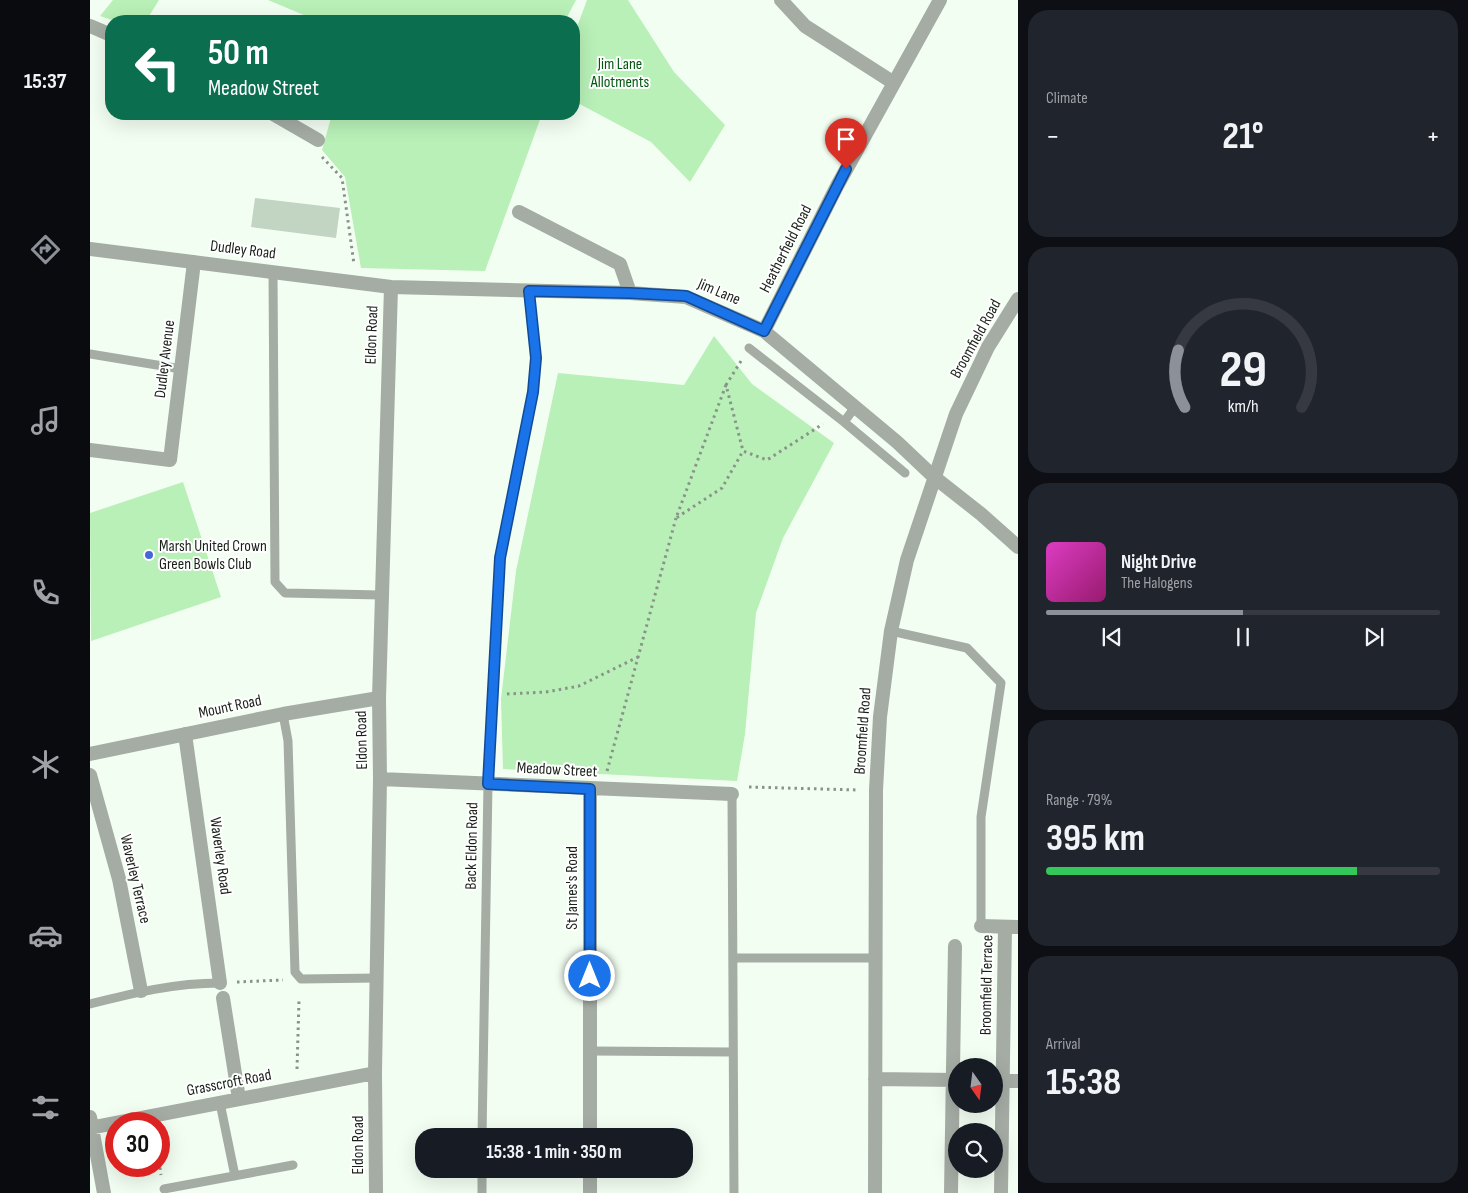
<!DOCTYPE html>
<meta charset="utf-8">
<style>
body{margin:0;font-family:"Sofia Sans Condensed",sans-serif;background:#20242c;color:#f1f3f6;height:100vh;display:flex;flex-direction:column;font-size:19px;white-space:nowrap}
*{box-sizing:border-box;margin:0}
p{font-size:16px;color:#9ea1a6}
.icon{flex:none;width:28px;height:28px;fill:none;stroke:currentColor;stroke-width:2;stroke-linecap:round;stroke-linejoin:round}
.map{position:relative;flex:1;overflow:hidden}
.sheet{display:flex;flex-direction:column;gap:10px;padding:10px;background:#0d0f14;width:450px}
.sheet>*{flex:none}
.banner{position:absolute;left:15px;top:15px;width:475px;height:105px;border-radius:20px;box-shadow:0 5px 20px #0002;background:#0b6e4f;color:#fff;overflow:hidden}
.needle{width:32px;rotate:166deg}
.tools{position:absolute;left:858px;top:1058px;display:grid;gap:10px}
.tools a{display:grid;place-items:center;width:55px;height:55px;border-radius:50%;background:#171b24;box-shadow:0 5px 20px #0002;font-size:25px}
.speed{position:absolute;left:15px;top:1112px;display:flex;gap:10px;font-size:25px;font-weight:700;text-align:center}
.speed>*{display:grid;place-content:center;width:65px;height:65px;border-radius:50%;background:#171b24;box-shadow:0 5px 20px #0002;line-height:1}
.speed .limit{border:8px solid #d22;background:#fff;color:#111}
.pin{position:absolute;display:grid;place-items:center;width:42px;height:42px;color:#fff;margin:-51px -21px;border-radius:50% 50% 50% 0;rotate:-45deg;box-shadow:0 0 5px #0007}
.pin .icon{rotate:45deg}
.me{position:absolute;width:55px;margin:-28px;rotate:0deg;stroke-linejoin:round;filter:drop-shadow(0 0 4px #0008)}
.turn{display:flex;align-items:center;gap:18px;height:105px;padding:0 20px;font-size:22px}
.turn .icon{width:65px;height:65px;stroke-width:2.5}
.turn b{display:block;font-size:35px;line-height:42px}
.big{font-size:38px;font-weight:700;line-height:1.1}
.sheet .card{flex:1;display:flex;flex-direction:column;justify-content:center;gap:8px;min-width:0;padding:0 18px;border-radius:20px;background:#20242c}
.sheet .dial{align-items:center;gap:0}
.dial svg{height:130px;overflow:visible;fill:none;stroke:#363941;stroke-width:7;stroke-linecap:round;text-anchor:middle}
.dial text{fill:#f1f3f6;stroke:none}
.song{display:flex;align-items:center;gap:15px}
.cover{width:60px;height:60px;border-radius:8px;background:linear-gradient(135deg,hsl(310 70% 55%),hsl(320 70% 35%))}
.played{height:5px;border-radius:2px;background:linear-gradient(90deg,#8c9099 50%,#363941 50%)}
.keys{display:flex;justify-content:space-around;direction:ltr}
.heat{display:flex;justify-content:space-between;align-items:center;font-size:28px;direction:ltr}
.charge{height:8px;border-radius:4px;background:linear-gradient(90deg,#34c759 79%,#363941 0)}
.trip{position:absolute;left:325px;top:1128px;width:278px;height:50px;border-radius:20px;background:#171b24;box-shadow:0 5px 20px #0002;font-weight:700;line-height:50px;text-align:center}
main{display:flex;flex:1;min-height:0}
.tabs{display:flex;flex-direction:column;width:90px;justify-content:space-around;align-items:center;background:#090b0e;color:#9ea1a6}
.tabs .icon{width:35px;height:35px}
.tabs .active{color:#8c9099}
.tabs b{font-size:22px;color:#f1f3f6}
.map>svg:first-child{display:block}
.green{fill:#b8f0b7}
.building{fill:#c2d4c2}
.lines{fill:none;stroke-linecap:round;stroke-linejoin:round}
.path{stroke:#8a938a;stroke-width:3;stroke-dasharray:2.5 4;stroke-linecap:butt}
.service{stroke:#a4aca4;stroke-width:9}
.minor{stroke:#a4aca4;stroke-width:14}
.route-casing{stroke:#114b97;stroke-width:12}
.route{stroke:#1a73e8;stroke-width:9}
.poi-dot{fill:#4667da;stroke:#fff;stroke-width:2}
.labels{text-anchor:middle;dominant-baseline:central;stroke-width:4;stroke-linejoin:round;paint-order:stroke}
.park-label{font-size:16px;fill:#00580f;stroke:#fff}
.street-label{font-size:16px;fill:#192019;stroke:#fff}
.poi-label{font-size:16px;fill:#192019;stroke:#fff;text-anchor:start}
</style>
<main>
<nav class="tabs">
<b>15:37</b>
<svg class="icon active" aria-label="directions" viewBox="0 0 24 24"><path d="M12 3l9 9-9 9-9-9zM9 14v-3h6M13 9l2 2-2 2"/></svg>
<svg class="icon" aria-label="music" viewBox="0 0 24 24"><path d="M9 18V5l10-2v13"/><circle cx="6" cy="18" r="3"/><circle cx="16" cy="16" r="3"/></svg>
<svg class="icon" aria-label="phone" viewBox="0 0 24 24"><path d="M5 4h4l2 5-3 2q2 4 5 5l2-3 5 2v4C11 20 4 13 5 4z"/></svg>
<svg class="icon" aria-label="climate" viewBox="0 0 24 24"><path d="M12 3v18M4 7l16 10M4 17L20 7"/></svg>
<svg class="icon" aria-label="car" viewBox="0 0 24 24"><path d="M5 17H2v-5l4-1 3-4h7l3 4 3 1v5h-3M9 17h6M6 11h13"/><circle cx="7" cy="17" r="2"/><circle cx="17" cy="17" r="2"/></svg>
<svg class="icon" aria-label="filters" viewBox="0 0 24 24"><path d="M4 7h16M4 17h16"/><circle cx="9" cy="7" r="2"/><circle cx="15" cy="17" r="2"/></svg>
</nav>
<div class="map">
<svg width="928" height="1193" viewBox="0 0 928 1193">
<rect width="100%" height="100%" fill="#f3fef2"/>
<path class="green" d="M23 0H69L56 21H25L10 16Z
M178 0H486L475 21H228Z
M497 0H538L584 72 635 125 600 182 561 142 484 101V35Z
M242 114H452L395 271 271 268 255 177 232 150Z
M624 336 662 384 744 443 693 538 666 613 655 734 647 781 413 769 411 699 426 571 468 373 594 385Z
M93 482 131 597 1 641 0 513Z"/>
<path class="building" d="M165 198 250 208 246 238 161 227Z"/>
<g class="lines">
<path class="path" d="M232 157 252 178 264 264
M651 361 636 385 653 451 677 460 733 424
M636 385 586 518 632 488 653 451
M417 694 456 692 489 686 548 657
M517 771 586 518
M659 787 768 790
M147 982 193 980
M207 1069 209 1000
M69 1161 71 1175"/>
<path class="service" d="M183 272 185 582 195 593 291 595
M659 348 754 422 815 473
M0 354 91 369
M754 422 765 407
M801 631 877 648 911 683 891 817V926
M193 714 198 741 205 972 211 979 287 978
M642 794 644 1193
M643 958H785
M0 1004C43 993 85 983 130 983
M500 1051 643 1052
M130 1103 145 1176
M392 1136 398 784 402 694 410 558 443 392 446 358 439 291
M74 1189 203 1165
M392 1193V1169"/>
<path class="minor" d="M691 0 715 26 804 83
M0 26 21 35
M183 114 228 140
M429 212 530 264 540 293
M0 249 301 287 540 293 596 297 674 331 807 442 844 477 891 514 928 547
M674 331 747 186 850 0
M0 450 80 460 104 262
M95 734 130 983
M0 754 193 714 289 698
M0 775 29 879 51 991
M290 779 642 794
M500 789V1136
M891 926 928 927
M133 998 149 1099
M785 1079 866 1080
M904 1081H928
M0 1117 14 1193
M0 1128 285 1073
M500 1169V1193
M286 1193 285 1073 290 779 289 698 301 287
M785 1193 786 790 790 717 801 631 817 560 866 414 898 347 928 299
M861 1193 865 946
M911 1193 915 927"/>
</g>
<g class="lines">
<defs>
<path id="route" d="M500 976V789L398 784 410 558 443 392 446 358 439 291 540 293 596 296 674 331 756 169"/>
</defs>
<use href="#route" class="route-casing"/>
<use href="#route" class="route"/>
</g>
<circle class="poi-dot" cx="59" cy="555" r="5"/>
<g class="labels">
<g class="park-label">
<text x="530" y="64">Jim Lane<tspan x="530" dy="18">Allotments</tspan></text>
</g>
<g class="street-label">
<text transform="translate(696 249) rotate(-63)">Heatherfield Road</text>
<text transform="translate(153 250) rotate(7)">Dudley Road</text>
<text transform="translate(629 292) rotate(23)">Jim Lane</text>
<text transform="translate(282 335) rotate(-88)">Eldon Road</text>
<text transform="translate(886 339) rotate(-61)">Broomfield Road</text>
<text transform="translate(75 359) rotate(-83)">Dudley Avenue</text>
<text transform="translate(140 707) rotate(-12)">Mount Road</text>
<text transform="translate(773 731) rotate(-86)">Broomfield Road</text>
<text transform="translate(272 740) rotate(-91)">Eldon Road</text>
<text transform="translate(467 770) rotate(3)">Meadow Street</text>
<text transform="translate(382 846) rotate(-89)">Back Eldon Road</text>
<text transform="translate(130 856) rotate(82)">Waverley Road</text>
<text transform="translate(45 879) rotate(77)">Waverley Terrace</text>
<text transform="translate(482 888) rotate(-90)">St James's Road</text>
<text transform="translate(897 985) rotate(-89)">Broomfield Terrace</text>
<text transform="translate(139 1083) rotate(-11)">Grasscroft Road</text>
<text transform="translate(268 1145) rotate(-90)">Eldon Road</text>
</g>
<g class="poi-label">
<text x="69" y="546">Marsh United Crown<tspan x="69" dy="18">Green Bowls Club</tspan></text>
</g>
</g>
</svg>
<div class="tools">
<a><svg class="needle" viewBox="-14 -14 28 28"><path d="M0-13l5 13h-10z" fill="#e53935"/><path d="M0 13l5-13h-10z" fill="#9ea1a6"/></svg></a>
<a><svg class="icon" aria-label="search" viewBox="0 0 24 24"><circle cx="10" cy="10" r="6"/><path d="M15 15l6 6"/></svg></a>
</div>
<div class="speed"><div class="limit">30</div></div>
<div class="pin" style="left:756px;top:169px;background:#d93025"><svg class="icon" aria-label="arrive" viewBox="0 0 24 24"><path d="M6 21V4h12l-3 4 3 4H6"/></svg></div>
<svg class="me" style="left:500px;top:976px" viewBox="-20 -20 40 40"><circle r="17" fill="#1a73e8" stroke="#fff" stroke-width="3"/><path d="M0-11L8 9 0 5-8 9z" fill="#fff"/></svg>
<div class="trip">15:38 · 1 min · 350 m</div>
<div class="banner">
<div class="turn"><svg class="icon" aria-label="left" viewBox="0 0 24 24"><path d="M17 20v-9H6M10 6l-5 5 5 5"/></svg><div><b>50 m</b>Meadow Street</div></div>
</div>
</div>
<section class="sheet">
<div class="card"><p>Climate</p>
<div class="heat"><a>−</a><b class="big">21°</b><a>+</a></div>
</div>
<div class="card dial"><svg viewBox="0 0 100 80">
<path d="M14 69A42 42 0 1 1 86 69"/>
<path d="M14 69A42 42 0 0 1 10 34" stroke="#8c9099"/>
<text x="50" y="56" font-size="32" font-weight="700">29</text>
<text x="50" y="72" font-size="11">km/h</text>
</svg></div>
<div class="card">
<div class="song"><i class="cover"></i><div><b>Night Drive</b><p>The Halogens</p></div></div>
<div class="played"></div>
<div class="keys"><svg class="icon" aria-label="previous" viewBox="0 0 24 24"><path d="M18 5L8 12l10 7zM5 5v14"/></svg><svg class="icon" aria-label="pause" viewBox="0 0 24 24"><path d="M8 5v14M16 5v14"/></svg><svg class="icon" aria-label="next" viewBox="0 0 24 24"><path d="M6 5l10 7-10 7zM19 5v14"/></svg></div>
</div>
<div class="card"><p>Range · 79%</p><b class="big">395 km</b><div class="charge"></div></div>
<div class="card"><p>Arrival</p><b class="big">15:38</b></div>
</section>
</main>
